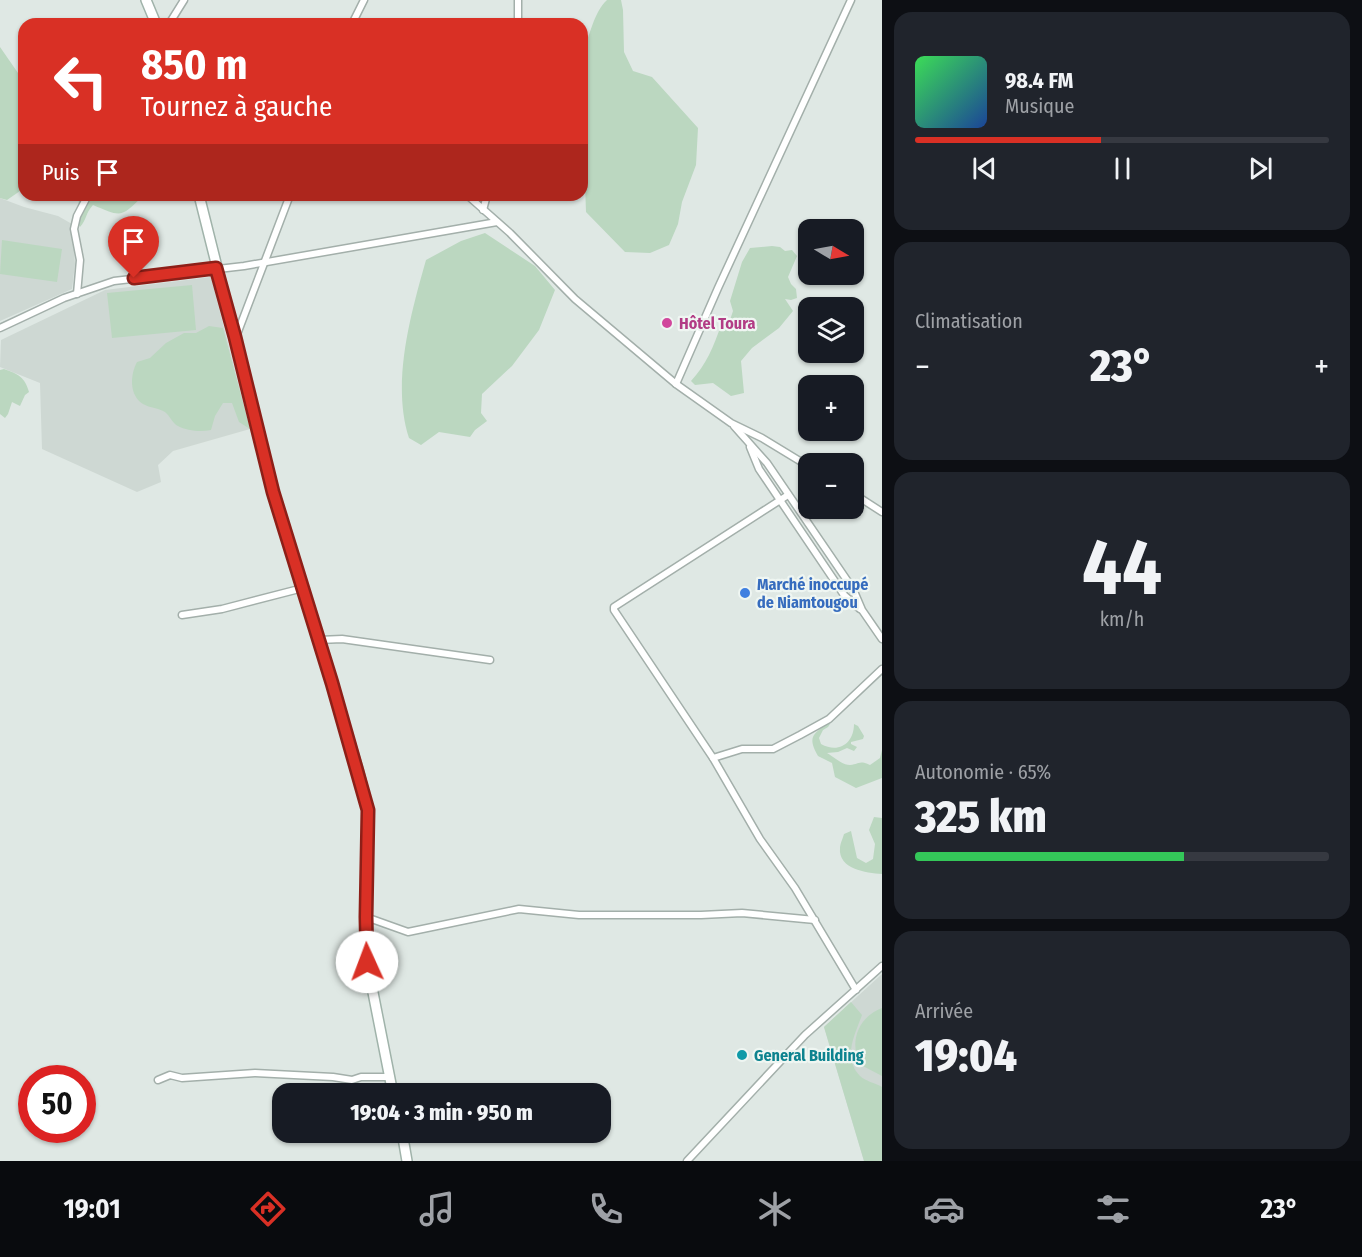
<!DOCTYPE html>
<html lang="fr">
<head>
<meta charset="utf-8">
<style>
  :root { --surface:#171b24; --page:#20242c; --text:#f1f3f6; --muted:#9ea1a6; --line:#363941; --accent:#d93025 }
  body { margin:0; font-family:"Fira Sans Condensed",sans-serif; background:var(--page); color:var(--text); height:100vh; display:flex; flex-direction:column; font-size:22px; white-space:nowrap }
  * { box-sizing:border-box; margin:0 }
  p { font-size:20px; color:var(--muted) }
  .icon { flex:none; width:33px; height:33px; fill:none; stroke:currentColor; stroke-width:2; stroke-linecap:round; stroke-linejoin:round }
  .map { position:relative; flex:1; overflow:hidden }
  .details { display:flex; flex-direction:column; gap:12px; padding:12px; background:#0d0f14; width:480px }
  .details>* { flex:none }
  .top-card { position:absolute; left:18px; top:18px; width:570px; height:183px; border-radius:18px; box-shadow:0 2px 4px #0004; background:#d93025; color:#fff; overflow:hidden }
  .needle { width:39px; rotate:100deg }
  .fabs { position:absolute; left:798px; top:219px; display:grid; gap:12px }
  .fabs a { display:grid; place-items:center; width:66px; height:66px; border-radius:12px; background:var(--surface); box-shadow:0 2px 4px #0004; font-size:30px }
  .speed { position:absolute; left:18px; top:1065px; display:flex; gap:12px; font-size:30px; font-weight:700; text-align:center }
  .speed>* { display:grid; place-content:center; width:78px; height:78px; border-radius:50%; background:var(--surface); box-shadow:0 2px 4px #0004; line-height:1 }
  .speed .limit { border:9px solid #d22; background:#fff; color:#111 }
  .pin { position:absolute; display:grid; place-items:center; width:51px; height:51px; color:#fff; margin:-62px -26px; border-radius:50% 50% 50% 0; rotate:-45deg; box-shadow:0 0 6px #0007 }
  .pin .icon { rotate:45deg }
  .me { position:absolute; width:66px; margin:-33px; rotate:358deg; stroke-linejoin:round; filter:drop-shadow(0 0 4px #0008) }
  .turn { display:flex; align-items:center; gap:21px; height:126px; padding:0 24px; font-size:27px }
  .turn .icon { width:78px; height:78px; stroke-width:2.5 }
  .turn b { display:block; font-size:42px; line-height:51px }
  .then { display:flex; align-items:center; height:57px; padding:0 24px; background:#0003; gap:12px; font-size:22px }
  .big { font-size:45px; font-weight:800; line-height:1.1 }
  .details .card { flex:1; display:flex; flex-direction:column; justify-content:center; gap:9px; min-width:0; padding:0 21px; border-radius:18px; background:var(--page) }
  .details .dial { align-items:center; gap:0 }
  .dial b { font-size:78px; line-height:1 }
  .song { display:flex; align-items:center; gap:18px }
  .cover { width:72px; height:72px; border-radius:9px; background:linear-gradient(135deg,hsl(130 70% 55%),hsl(220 70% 35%)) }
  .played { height:6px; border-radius:3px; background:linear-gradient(90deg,var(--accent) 45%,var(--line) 45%) }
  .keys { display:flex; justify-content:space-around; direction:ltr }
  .heat { display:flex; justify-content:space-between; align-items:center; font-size:33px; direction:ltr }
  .charge { height:9px; border-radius:4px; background:linear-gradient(90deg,#34c759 65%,var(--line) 0) }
  .trip { position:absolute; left:272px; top:1083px; width:339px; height:60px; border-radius:18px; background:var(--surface); box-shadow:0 2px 4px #0004; font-weight:800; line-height:60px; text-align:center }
  .tab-bar { display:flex; height:96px; justify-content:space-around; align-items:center; background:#090b0e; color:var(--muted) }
  .tab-bar .icon { width:42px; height:42px }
  .tab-bar .on { color:var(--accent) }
  .tab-bar b { font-size:27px; color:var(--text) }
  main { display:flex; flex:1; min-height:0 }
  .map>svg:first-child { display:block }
  .built { fill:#ced8d3 }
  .green { fill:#bbd7c0 }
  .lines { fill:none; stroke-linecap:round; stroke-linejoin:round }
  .street-casing { stroke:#a3afaa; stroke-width:9 }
  .secondary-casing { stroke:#a0b3aa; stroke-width:12 }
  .street { stroke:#fff; stroke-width:6 }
  .secondary { stroke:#fff; stroke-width:9 }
  .route-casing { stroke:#8d1f18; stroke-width:15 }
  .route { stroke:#d93025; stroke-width:10 }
  .hotel-dot { fill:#d1479c; stroke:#eff6f2; stroke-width:2 }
  .shop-dot { fill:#3f7fe0; stroke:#eff6f2; stroke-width:2 }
  .culture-dot { fill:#0f9aa8; stroke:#eff6f2; stroke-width:2 }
  .labels { text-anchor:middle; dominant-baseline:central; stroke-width:4.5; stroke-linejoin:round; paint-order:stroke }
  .hotel-label { font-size:16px; font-weight:bold; fill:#b23c85; stroke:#eff6f2; text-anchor:start }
  .shop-label { font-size:16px; font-weight:bold; fill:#366cbe; stroke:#eff6f2; text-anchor:start }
  .culture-label { font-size:16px; font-weight:bold; fill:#0d838f; stroke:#eff6f2; text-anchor:start }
</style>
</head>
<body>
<main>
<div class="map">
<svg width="882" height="1161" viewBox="0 0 882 1161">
  <rect width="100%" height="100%" fill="#dfe8e4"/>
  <g class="built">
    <polygon points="0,198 24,207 58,216 72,224 75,264 72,289 0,321"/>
    <polygon points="211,277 250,429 173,451 158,465 161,482 137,492 42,449 40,383 0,367 1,340 105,290"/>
    <polygon points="882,974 882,1161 864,1161 824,1027"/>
  </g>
  <g class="green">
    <path d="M607 0H621L623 10 624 52 633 71 652 77 698 128 696 165 682 202 678 224 669 245 650 253 625 252 586 212 585 184 582 175V52C591 35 593 13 607 0Z"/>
    <polygon points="0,47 18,73 18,97 24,111 24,180 20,191 7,200 0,198"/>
    <path d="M79 195H144C121 217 123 218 93 205 85 214 87 219 80 227L78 223Z"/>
    <path d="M485 233 535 266 555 290 539 330 512 366 482 394 481 413 487 421 475 430 470 437 439 432 421 445 409 438C391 383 411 313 426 260L461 241Z"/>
    <polygon points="2,240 62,249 57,282 0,274"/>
    <path d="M772 246 780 247 785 251 792 250 797 256 788 277 791 284 796 289 797 298 791 300 785 299 793 311 779 328 752 348 741 361 744 393 731 396 713 383 695 385 691 381C706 365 714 346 721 325L730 320 733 311 730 301 742 262 750 248Z"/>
    <polygon points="192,285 196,330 112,338 107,293"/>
    <path d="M209 326 223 328 250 429 239 422 232 403H223L215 416 211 430C201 432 187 431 178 426 173 424 170 416 165 412 159 408 150 408 143 404 129 395 130 375 137 362L150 358 166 343 184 333H196Z"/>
    <path d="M4 369C18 374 25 377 29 392L25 395 20 406 12 402 8 414 5 418 0 414V370Z"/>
    <path d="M828 723 830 724 828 727 823 730 819 738 821 744C839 754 854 743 854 724L858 726 864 736 863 739 851 742V744L857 747 854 751 847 748 838 752 827 753C834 757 842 765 850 765 860 764 859 760 870 765L880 758 882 750V778L856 788 835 777 832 763 818 756C807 737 813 734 828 723Z"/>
    <path d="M874 817 882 818V874C866 873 838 869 840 848 840 844 843 838 844 834L851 831 857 858 866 863 873 859 875 844 869 830Z"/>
    <path d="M851 1002 862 1015C855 1035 842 1057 860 1076 865 1081 875 1083 882 1087V1161H864L824 1027Z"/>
    <path d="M882 1008V1076L861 1065C848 1043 858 1017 882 1008Z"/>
  </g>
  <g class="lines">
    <defs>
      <g id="street">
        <polyline points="518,0 518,24"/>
        <polyline points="169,24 184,0"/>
        <polyline points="352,24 364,0"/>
        <polyline points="467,195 510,233 575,299 676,384 731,423 762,438 808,466"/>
        <polyline points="483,210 487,195"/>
        <polyline points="77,294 80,260 74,229 77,216 88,195"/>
        <polyline points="0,328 64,298 114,281 244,266 497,222"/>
        <polyline points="236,337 290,195"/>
        <polyline points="676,384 718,288 851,0"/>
        <polyline points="734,426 767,463 853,589 862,610 882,639"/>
        <polyline points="750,447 759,469 836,583 844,595 860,609"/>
        <polyline points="854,494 882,512"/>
        <polyline points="788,495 614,607 614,610 713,758 760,839 795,888 856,990"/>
        <polyline points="182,615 222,609 303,588"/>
        <polyline points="319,640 342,639 490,660"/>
        <polyline points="713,758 742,749 773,749 800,735 829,719 882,669"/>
        <polyline points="366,917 408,932 519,909 579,915 701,915 742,913 815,920"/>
        <polyline points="158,1080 170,1075 182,1078 255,1073 333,1077 352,1080 361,1077 390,1077"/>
        <polyline points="687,1161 805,1035 882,966"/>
      </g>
      <g id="secondary">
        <polyline points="146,0 156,24"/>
        <polyline points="199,195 273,491 358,769 368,810 366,917 367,962 393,1094"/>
        <polyline points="402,1132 407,1161"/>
      </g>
    </defs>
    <use href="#street" class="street-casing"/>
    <use href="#secondary" class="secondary-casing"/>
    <use href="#street" class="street"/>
    <use href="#secondary" class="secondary"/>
  </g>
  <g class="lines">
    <defs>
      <polyline id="route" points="134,278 216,268 235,337 273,492 332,683 368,810 366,917 367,962"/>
    </defs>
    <use href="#route" class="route-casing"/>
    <use href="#route" class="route"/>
  </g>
  <circle class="hotel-dot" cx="667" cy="323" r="6"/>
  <circle class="shop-dot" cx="745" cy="593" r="6"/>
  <circle class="culture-dot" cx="742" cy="1055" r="6"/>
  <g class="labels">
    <g class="hotel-label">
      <text x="679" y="323">Hôtel Toura</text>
    </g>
    <g class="shop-label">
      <text x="757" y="584">Marché inoccupé<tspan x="757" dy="18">de Niamtougou</tspan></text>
    </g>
    <g class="culture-label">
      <text x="754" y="1055">General Building</text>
    </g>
  </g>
</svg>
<div class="fabs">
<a><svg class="needle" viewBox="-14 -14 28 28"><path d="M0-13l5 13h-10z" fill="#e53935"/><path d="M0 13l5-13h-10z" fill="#9ea1a6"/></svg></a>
<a><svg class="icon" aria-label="layers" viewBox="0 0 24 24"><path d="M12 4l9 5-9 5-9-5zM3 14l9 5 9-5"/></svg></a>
<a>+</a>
<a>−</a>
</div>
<div class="speed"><div class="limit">50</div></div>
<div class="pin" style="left:134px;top:278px;background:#d93025"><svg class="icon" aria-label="arrive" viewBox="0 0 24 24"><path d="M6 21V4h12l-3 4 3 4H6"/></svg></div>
<svg class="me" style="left:367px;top:962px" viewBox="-20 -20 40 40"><circle r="19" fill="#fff"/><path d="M0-13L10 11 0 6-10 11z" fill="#d93025"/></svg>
<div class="trip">19:04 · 3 min · 950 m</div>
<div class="top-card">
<div class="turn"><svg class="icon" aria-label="left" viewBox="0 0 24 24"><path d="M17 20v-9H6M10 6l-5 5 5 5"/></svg><div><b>850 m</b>Tournez à gauche</div></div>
<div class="then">Puis<svg class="icon" aria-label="arrive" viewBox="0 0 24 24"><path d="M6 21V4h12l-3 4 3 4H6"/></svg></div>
</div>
</div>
<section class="details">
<div class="card">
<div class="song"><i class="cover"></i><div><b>98.4 FM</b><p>Musique</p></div></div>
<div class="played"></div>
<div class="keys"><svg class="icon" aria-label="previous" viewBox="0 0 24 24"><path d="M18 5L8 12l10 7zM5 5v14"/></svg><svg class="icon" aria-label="pause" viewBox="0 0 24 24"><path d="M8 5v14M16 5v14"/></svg><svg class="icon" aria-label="next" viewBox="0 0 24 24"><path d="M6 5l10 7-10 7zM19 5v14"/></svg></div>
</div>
<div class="card"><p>Climatisation</p>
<div class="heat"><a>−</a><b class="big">23°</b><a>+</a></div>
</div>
<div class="card dial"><b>44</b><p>km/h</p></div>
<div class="card"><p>Autonomie · 65%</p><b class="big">325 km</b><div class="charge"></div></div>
<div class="card"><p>Arrivée</p><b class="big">19:04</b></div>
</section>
</main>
<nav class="tab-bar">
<b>19:01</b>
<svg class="icon on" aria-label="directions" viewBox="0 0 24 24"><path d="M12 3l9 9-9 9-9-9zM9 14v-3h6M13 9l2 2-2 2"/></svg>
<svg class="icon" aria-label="music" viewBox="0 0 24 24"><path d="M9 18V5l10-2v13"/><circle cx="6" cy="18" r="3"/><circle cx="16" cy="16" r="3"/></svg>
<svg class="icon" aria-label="phone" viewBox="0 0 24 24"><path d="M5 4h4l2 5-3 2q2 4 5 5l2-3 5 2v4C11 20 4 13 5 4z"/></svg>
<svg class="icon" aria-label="climate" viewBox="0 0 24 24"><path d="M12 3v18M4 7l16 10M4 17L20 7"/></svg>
<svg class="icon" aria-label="car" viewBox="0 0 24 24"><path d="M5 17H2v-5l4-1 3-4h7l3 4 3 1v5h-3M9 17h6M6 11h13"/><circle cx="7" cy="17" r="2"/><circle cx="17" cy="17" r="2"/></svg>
<svg class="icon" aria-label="filters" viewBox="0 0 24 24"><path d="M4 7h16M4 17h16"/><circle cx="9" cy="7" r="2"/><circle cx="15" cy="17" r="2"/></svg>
<b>23°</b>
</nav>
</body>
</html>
